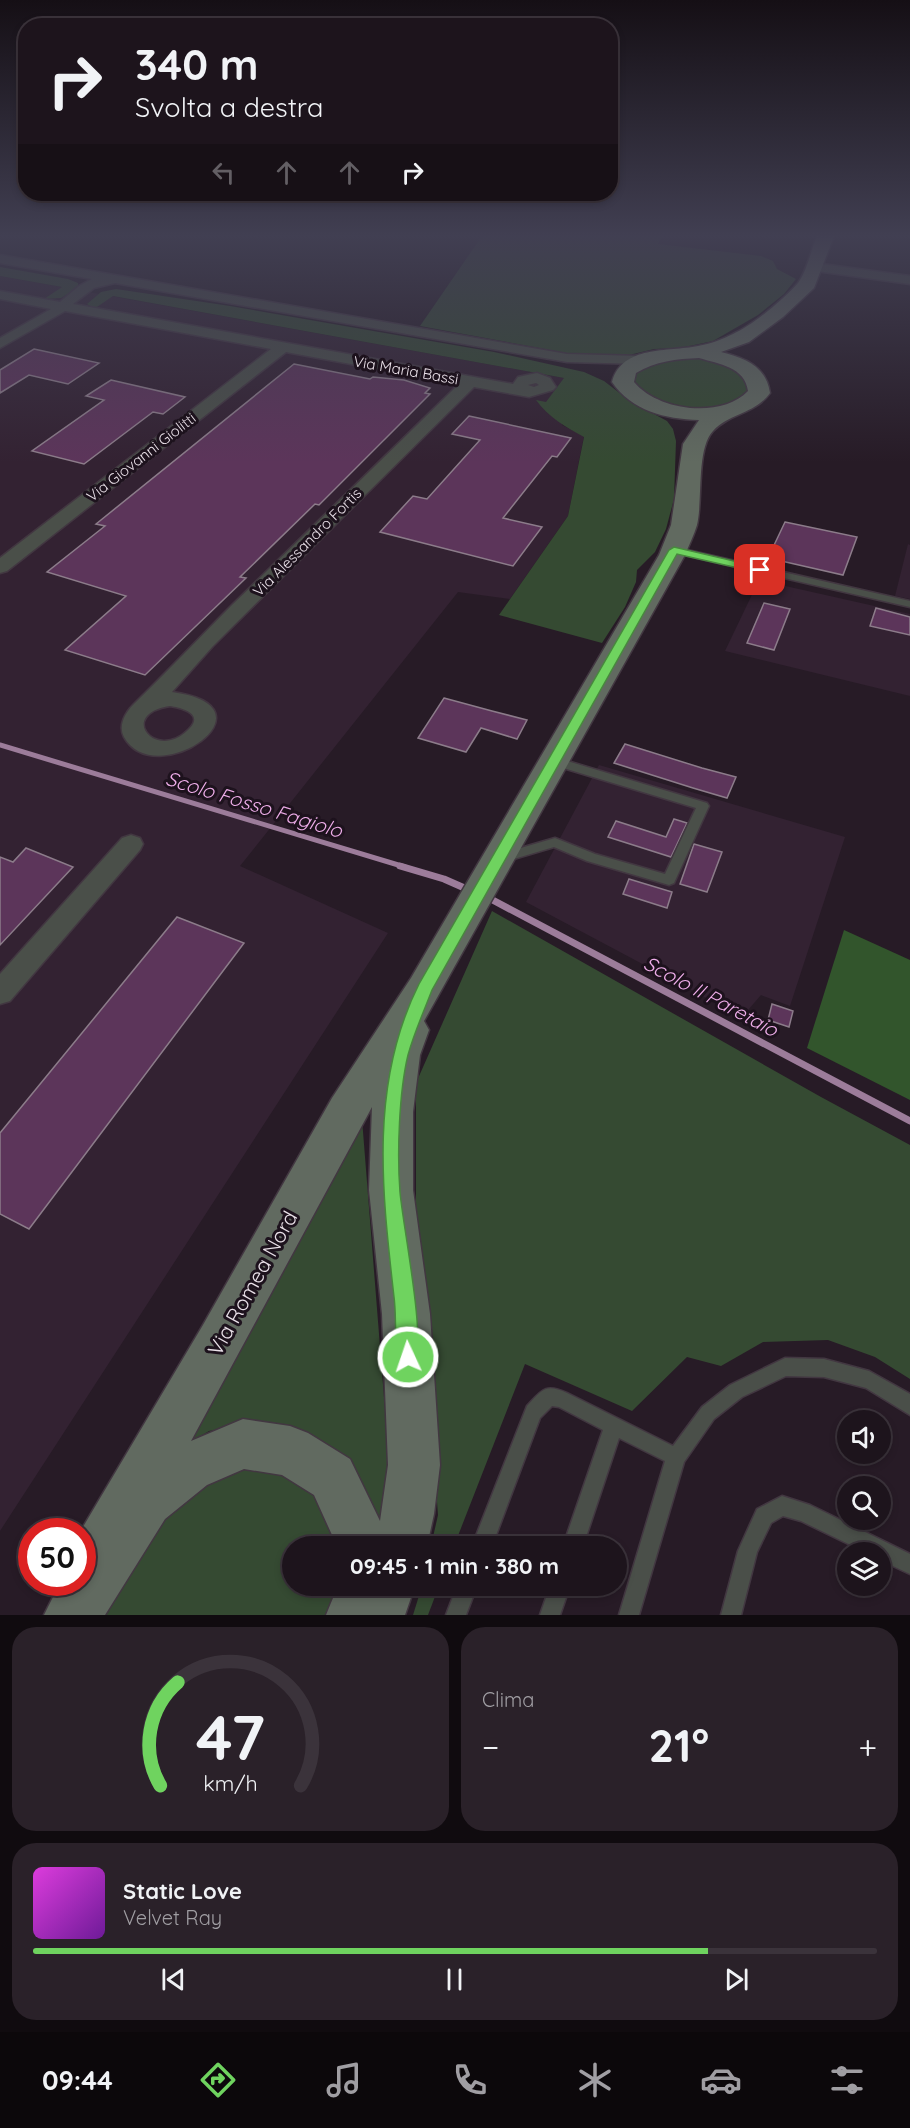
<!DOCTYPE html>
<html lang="it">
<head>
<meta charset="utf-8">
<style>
  :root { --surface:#1d141c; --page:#2a2129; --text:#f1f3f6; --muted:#a09ea3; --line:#3b333b; --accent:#6fd35f }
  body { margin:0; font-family:Quicksand,sans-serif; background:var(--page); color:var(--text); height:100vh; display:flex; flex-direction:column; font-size:22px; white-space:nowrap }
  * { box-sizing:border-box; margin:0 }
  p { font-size:20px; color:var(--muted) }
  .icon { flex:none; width:33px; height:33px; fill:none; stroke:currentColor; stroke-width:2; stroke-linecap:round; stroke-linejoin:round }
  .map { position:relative; height:1615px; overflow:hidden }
  .details { display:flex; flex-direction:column; gap:12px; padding:12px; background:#100b0f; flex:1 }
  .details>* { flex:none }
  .guide { position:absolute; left:18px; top:18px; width:600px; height:183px; border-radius:24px; box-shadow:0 3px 9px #0003,0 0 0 2px var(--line); background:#1d141c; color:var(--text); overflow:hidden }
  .buttons { position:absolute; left:837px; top:1410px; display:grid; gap:12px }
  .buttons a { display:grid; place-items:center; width:54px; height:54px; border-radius:50%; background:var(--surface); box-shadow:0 3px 9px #0003,0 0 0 2px var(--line); font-size:30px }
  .speed { position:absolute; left:18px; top:1518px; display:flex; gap:12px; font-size:30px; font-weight:700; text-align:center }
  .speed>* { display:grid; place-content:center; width:78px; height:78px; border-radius:50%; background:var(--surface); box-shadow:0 3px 9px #0003,0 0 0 2px var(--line); line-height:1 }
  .speed .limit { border:9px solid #d22; background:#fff; color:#111 }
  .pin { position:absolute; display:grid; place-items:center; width:51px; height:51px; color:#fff; margin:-26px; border-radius:12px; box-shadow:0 3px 9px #0006 }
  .me { position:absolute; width:66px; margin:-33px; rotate:357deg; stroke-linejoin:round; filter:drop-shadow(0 0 4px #0008) }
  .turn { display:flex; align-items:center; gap:21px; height:126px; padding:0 18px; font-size:27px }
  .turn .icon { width:78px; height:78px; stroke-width:2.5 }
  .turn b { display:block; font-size:42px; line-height:51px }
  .lanes { display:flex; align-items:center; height:57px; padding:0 18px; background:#0003; justify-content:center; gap:30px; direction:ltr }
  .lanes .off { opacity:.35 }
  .big { font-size:45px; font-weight:800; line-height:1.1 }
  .details .widget { flex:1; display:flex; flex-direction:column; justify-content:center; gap:9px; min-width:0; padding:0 21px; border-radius:24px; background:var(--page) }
  .details .dial { align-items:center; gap:0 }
  .dial svg { height:156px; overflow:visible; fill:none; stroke:var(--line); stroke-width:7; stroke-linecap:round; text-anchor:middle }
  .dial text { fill:var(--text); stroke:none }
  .song { display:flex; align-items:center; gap:18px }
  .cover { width:72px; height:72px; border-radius:9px; background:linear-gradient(135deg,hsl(300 70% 55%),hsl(280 70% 35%)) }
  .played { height:6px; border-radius:3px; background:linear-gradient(90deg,var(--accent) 80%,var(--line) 80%) }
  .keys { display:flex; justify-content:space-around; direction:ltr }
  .heat { display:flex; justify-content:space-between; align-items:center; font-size:33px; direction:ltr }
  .details .tiles { flex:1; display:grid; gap:12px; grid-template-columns:1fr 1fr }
  .widget:last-child { grid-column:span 2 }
  .trip { position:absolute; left:282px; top:1536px; width:345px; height:60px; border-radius:30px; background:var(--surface); box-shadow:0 3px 9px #0003,0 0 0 2px var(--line); font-weight:800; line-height:60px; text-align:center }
  .menu { display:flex; height:96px; justify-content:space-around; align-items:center; background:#0c080b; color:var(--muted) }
  .menu .icon { width:42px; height:42px }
  .menu .selected { color:var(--accent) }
  .menu b { font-size:27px; color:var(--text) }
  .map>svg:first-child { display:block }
  .built { fill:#332232 }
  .green { fill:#354a32 }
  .forest { fill:#32552c }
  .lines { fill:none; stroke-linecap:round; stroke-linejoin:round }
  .stream-far1 { stroke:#9c7c9a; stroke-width:5 }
  .stream { stroke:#9c7c9a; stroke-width:7 }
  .building { fill:#5c355a; stroke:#8c7c8a; stroke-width:1.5 }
  .service-casing { stroke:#423741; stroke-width:3 }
  .minor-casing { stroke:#423741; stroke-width:3 }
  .secondary-casing { stroke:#423741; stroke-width:3 }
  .service { fill:#4a4f49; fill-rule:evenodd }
  .minor { fill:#4a4f49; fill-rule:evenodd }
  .secondary { fill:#616a60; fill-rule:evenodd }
  .route { fill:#6fd35f; stroke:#48893e; stroke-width:1.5 }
  .labels { text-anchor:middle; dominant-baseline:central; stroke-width:6; stroke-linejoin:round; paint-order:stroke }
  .far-street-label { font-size:15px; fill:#eae1e9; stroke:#1d121d }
  .water-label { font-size:20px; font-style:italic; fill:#eeade9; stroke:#1d121d }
  .near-street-label { font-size:21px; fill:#eae1e9; stroke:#1d121d }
</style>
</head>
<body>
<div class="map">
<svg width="910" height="1615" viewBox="0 0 910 1615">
  <rect width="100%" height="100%" fill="#271b26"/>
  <g class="built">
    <polygon points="0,276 564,378 562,425 584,436 568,516 510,599 458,592 240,866 388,933 0,1531"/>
    <polygon points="908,544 910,545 910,599 895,596"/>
    <polygon points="759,580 910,614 910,696 725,651"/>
    <polygon points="599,765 845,837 790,1006 761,995 742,1017 526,902"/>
  </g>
  <g class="green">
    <polygon points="482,236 662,236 658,244 761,256 773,261 777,269 796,279 784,294 758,315 713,341 680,348 654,349 629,355 606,358 577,355 420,326"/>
    <polygon points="0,267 68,279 78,283 78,288 61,298 44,299 62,287 0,276"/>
    <path d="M116 289 230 306 494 352 584 372 604 381 630 401 667 421 673 429 676 441 674 499 666 529 655 552 637 570 636 582 625 607 602 643 499 615 568 516 584 437C566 427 548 417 536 400L546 402 564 378 113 296 94 309 87 304 101 292Z"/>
    <path d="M699 357 718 361 745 375 749 393 727 406 691 408 656 400 636 386C629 356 680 358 699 357Z"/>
    <polygon points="492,911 821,1097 910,1145 910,1379 875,1357 828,1340 763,1342 721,1366 687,1357 632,1411 525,1364 454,1546 431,1546 438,1515 416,1211 416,1083"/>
    <polygon points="362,1119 390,1473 380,1546 376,1546 366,1499 339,1461 300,1429 258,1423 209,1431 174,1453"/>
    <polygon points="234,1462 289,1468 327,1505 340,1546 292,1546 292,1586 340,1586 339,1606 334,1615 104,1615 160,1512"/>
    <polygon points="422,1586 439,1586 428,1615 413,1615"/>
  </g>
  <polygon class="forest" points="844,930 910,960 910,1100 807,1048"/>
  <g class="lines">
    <polyline class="stream-far1" points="0,745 405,867"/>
    <g class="stream">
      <polyline points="400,866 444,879 469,890"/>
      <polyline points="487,897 910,1121"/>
    </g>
  </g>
  <g class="building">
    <polygon points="34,349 99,363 68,384 29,375 0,393 0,370"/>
    <polygon points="294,364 370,379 373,377 404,380 430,388 425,393 430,394 319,505 315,504 240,577 246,578 145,675 65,650 126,596 47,572 105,526 96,524"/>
    <polygon points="111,380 185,397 163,414 153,412 84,464 32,451 104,400 86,396"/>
    <polygon points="469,416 571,438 557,457 552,456 503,518 542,527 513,566 380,532 413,496 427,499 480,440 452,434"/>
    <polygon points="785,522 857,537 843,575 768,558"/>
    <polygon points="764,603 790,609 774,650 747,643"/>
    <polygon points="876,608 910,617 910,635 870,626"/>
    <polygon points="444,698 492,711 527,720 517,739 481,728 466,752 418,738"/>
    <polygon points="625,744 702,768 736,777 727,798 693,788 614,763"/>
    <polygon points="674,819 687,823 671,857 608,837 616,821 666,837"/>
    <polygon points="694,844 722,852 707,892 680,884"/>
    <polygon points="26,848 73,867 0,945 0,857 13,862"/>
    <polygon points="629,879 672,892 667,908 623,894"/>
    <polygon points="177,917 244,943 29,1229 0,1214 0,1133"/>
    <polygon points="772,1004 793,1011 789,1027 768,1020"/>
  </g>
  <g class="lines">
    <defs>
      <g id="service">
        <polygon points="674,547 910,601 910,607 671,552 671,548"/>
        <polygon points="554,757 707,803 709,806 674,883 669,885 587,861 554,847 504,862 500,860 498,857 500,854 555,838 595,854 665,874 696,808 550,764 548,761 550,758"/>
        <path d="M785 1358 824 1359 869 1371 910 1394V1415L866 1388 824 1377 786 1376 742 1397 714 1419 684 1462 639 1615H619L665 1461 619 1438 583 1546H563L603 1430 559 1407 552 1406 540 1418 492 1546H472L527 1406C542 1390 545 1383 567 1393L673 1446 702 1407 730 1385Z"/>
        <polygon points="782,1496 810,1505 910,1554 910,1574 880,1560 880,1552 865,1552 801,1521 783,1516 771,1523 757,1552 741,1615 721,1615 738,1551 757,1509"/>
        <polygon points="457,1586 477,1586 466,1615 446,1615"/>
        <polygon points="550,1586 570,1586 560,1615 540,1615"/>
      </g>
      <g id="minor">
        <path d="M0 255 567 354 642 356 649 360 642 364 567 362 115 283 94 288 73 304 513 384 518 377 537 373 550 378 556 387 553 390 529 397 474 387 213 646 172 692C282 707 155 793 124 737 118 726 125 713 133 705 167 672 199 638 232 605 308 531 384 458 459 384L286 352 7 571 0 573V558L271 349 65 311 0 348V338L51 309 0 299V291L60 302 79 286 92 279 0 263ZM536 383 539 385 534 387 528 385ZM170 706C183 708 205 714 188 730 155 762 117 714 170 706Z"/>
        <polygon points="814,263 910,276 910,284 809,270 807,267 809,264"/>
        <polygon points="131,835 140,838 143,844 140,850 10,1001 0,1004 0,974 122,838"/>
      </g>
      <g id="secondary">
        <path d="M817 236H834L814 288 783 317 749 342 721 352C745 358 766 366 770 393 755 414 730 413 713 431 696 449 703 500 697 525 694 535 689 545 685 555L424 1021 429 1030 420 1055 413 1112V1190L430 1314 440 1465 434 1514 427 1546H337L314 1495 282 1475 244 1469 207 1485 165 1519 105 1615H44L58 1587 56 1582H82V1532H80L203 1325 332 1098 411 978 659 555 671 525 683 444 699 420C665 419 632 411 612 382 622 345 668 352 698 346 710 344 723 339 733 334 752 326 785 298 798 283 807 271 811 250 817 236ZM699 358C719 364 745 367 748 391 721 419 658 411 634 382L636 373C656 361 676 359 699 358ZM372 1107 369 1190 382 1314 388 1465 380 1521 350 1459 308 1433 290 1426 243 1419 191 1441Z"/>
        <polygon points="334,1586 415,1586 405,1615 326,1615 333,1598"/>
      </g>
    </defs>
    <use href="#service" class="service-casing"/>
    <use href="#minor" class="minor-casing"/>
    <use href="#secondary" class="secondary-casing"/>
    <use href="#service" class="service"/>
    <use href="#minor" class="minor"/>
    <use href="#secondary" class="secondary"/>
  </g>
  <linearGradient id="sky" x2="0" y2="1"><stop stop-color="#150f15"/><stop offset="0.51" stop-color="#413f52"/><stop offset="1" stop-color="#413f52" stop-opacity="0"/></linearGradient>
  <rect width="910" height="462" fill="url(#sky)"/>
  <path class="route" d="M674 547 764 568 765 570 760 573 677 554 432 990C424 1011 414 1033 408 1055 399 1092 397 1154 400 1192 403 1227 426 1338 415 1364L408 1367 401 1364C393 1345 397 1318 394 1297 382 1191 369 1084 419 984L669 550Z"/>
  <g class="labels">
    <g class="far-street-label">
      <text transform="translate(406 370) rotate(10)">Via Maria Bassi</text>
      <text transform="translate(141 457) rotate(-38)">Via Giovanni Giolitti</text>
      <text transform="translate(307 542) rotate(-45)">Via Alessandro Fortis</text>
    </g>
    <g class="water-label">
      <text transform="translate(254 804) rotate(17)">Scolo Fosso Fagiolo</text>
      <text transform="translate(711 996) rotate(28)">Scolo Il Paretaio</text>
    </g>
    <g class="near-street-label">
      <text transform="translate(252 1283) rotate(-61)">Via Romea Nord</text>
    </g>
  </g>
</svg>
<div class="buttons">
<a><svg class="icon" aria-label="sound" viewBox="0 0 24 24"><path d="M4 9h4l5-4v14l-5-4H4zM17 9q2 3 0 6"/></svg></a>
<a><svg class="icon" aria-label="search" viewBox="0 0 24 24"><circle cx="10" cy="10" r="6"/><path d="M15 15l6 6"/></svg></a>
<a><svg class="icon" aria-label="layers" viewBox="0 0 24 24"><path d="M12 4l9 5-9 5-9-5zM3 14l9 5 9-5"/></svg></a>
</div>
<div class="speed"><div class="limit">50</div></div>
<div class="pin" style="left:760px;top:570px;background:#d93025"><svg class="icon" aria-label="arrive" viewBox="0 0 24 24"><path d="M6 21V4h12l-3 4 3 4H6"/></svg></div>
<svg class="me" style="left:408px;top:1357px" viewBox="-20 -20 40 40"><circle r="17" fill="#6fd35f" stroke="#fff" stroke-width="3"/><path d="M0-11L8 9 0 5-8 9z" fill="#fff"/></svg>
<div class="trip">09:45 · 1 min · 380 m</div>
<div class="guide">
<div class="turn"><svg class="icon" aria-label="right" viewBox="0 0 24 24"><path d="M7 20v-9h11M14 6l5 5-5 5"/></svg><div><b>340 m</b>Svolta a destra</div></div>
<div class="lanes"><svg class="icon off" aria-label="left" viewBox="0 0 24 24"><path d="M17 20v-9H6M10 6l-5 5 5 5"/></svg><svg class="icon off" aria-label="ahead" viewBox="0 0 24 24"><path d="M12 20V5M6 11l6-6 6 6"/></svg><svg class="icon off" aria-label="ahead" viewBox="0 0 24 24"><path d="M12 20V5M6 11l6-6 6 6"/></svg><svg class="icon" aria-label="right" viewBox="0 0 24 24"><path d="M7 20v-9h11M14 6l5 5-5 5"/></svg></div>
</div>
</div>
<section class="details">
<div class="tiles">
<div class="widget dial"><svg viewBox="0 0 100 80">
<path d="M14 69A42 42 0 1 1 86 69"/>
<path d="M14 69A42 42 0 0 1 23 16" stroke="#6fd35f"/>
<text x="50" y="56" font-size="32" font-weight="700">47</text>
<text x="50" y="72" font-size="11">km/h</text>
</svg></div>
<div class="widget"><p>Clima</p>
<div class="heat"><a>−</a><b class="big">21°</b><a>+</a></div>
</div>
<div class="widget">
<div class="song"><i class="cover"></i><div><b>Static Love</b><p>Velvet Ray</p></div></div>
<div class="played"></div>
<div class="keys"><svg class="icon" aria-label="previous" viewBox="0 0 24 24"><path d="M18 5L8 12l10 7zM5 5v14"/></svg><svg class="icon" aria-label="pause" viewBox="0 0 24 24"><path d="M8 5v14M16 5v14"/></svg><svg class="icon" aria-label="next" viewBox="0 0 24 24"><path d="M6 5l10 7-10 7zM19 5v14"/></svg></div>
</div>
</div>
</section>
<nav class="menu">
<b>09:44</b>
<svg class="icon selected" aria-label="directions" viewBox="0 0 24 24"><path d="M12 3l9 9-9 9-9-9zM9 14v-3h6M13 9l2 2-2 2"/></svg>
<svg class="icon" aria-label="music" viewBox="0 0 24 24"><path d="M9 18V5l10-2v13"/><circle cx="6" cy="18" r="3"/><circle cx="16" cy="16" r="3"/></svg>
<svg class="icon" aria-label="phone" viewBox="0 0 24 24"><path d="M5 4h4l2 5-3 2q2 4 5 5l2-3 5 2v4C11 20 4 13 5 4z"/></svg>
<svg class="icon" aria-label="climate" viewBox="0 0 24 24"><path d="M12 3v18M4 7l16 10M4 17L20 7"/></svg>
<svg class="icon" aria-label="car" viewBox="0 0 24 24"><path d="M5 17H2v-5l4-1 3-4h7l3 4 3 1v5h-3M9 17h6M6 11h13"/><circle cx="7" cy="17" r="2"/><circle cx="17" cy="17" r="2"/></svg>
<svg class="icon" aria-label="filters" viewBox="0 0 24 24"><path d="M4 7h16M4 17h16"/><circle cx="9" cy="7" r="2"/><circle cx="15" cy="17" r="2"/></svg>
</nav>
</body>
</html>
